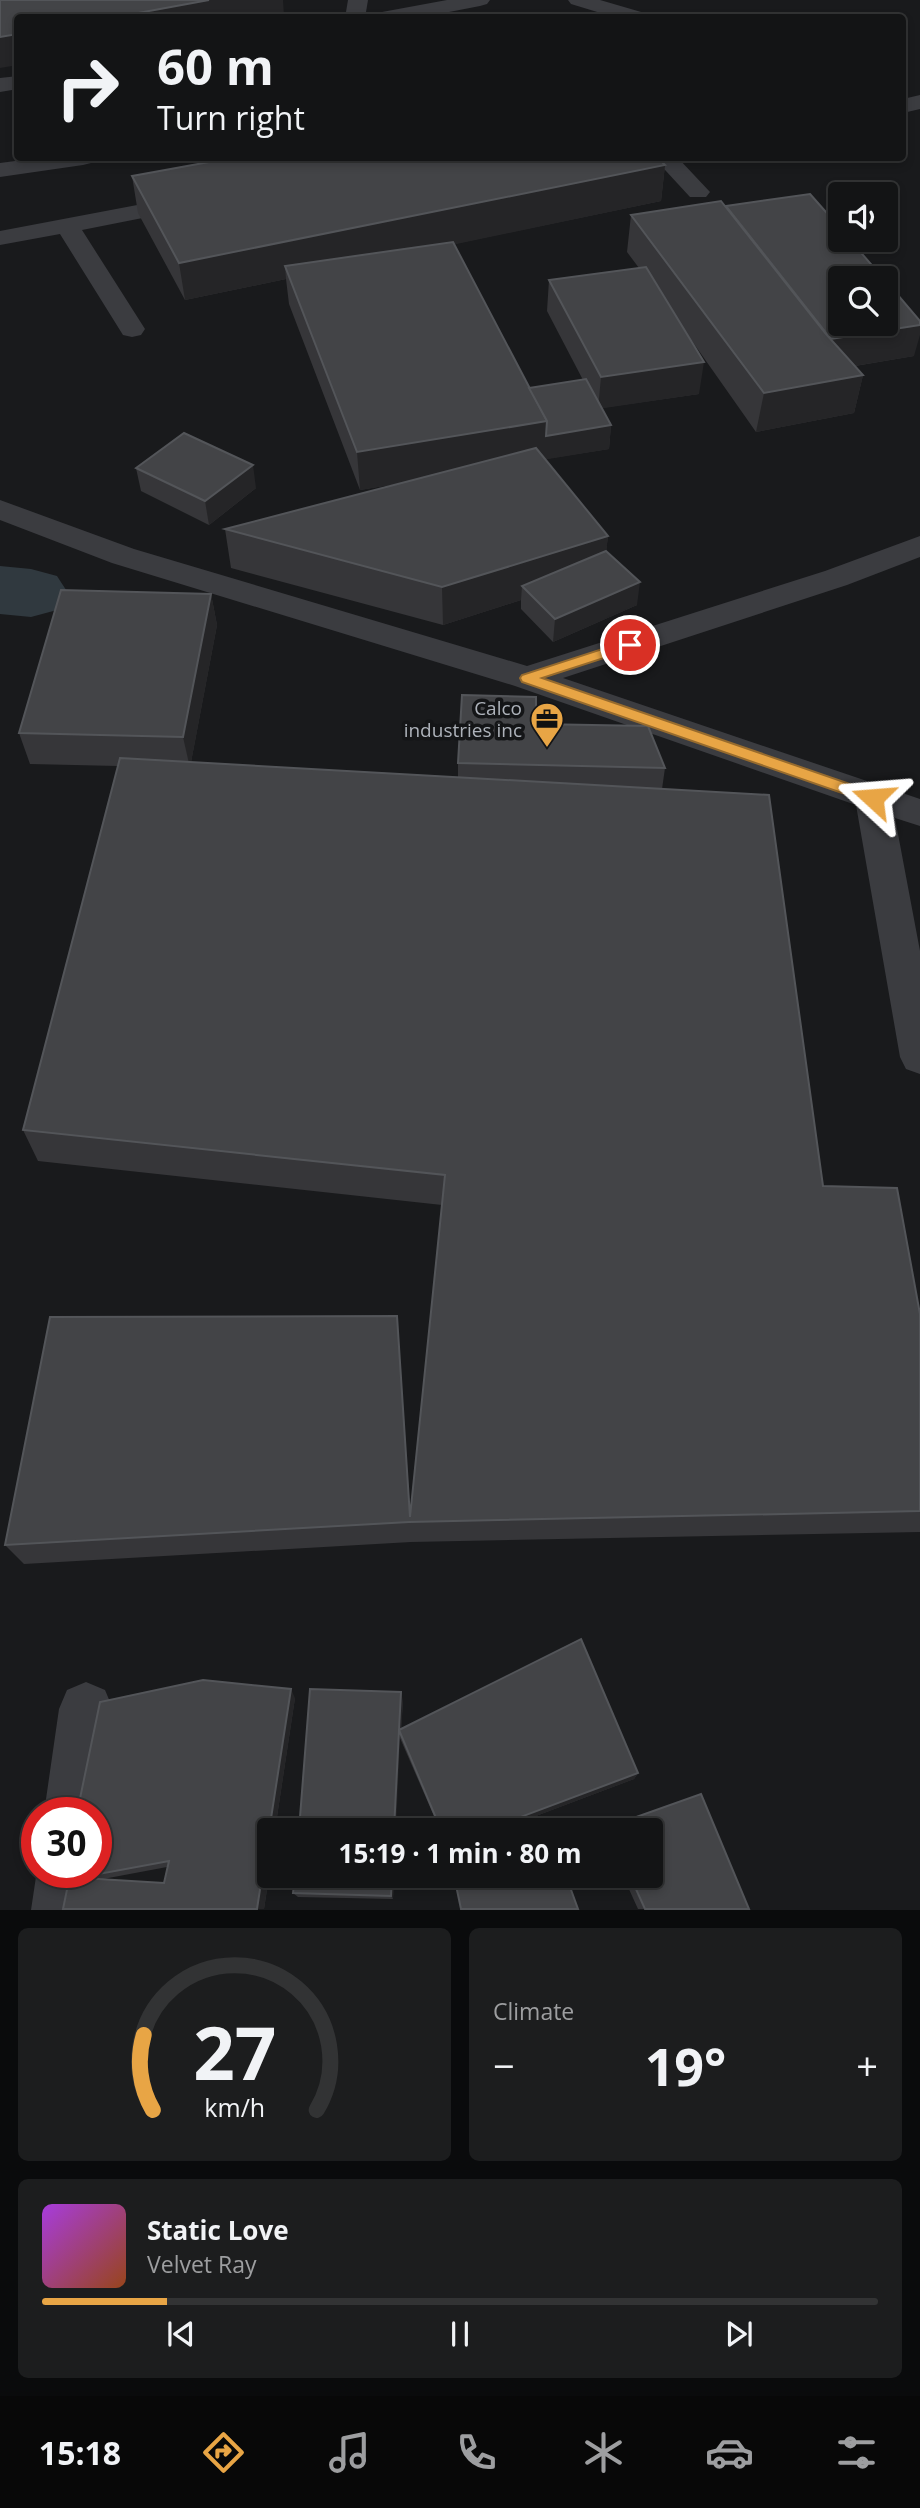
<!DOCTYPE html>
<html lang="en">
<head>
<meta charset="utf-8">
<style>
  :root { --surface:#131415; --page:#1c1d1e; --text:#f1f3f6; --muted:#9d9ea0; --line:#323334; --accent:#e8a545 }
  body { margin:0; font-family:"Open Sans",sans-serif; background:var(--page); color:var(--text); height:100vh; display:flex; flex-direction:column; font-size:26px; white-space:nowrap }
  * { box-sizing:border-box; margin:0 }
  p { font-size:23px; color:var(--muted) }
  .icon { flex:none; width:38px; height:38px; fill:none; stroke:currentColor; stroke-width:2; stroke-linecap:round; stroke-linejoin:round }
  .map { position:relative; height:1910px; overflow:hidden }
  .side { display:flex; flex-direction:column; gap:18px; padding:18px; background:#0a0b0c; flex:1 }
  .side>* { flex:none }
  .top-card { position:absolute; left:14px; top:14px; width:892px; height:147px; border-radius:7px; box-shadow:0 4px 10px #0003,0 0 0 2px var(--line); background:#131415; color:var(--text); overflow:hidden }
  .fabs { position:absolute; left:828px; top:182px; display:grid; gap:14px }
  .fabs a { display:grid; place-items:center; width:70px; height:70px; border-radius:7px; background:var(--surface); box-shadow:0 4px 10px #0003,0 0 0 2px var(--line); font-size:35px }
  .speed { position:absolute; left:21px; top:1797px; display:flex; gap:14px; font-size:35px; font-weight:700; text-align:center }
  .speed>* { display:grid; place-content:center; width:91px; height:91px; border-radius:50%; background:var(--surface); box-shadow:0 4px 10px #0003,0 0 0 2px var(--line); line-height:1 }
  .speed .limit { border:10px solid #d22; background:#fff; color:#111 }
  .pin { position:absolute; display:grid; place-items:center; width:60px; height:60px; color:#fff; margin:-30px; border:4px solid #fff; border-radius:50%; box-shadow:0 2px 7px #0007 }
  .me { position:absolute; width:77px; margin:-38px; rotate:289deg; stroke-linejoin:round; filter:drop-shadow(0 0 5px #0008) }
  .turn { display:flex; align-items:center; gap:24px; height:147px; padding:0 28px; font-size:32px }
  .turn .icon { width:91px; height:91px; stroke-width:2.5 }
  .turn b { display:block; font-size:49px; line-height:60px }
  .big { font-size:52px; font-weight:700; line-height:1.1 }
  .side .widget { flex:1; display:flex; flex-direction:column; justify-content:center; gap:10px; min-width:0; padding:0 24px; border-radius:10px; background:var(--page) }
  .side .dial { align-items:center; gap:0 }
  .dial svg { height:182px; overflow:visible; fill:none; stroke:var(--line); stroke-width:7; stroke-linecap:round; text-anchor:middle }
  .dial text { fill:var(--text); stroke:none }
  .song { display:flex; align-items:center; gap:21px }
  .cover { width:84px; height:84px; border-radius:10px; background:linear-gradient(135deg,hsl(280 70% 55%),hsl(20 70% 35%)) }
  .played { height:7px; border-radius:4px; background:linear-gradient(90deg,var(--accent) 15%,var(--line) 15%) }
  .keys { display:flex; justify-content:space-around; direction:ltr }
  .heat { display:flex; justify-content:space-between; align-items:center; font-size:38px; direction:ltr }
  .side .tiles { flex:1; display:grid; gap:18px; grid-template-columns:1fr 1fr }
  .widget:last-child { grid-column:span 2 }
  .trip { position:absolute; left:257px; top:1818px; width:406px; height:70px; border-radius:7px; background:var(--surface); box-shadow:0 4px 10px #0003,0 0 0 2px var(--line); font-weight:700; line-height:70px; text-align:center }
  .dock { display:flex; height:112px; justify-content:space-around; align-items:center; background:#080808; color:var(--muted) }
  .dock .icon { width:49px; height:49px }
  .dock .current { color:var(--accent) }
  .dock b { font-size:32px; color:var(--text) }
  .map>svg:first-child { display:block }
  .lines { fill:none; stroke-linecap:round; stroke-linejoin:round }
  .river { fill:#30393f; fill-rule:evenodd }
  .minor { fill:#3b3c40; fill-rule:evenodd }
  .wall { fill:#363639; fill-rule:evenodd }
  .shaded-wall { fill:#252527 }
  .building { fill:#434447; stroke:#535559; stroke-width:2; fill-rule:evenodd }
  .route { fill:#e8a545; stroke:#976b2d; stroke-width:2 }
  .labels { text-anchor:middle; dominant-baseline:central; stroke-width:7; stroke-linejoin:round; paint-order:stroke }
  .poi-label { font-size:19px; fill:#adb2ba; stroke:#141517; text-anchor:end }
</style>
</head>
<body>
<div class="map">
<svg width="920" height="1910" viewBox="0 0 920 1910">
  <rect width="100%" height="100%" fill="#191a1c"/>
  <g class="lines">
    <polygon class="river" points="0,566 31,569 57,576 68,593 57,610 31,617 0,614"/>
    <g class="minor">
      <polygon points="348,0 368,0 365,18 345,18"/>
      <polygon points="447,0 490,0 487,4 480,6 418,18 372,18 382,12"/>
      <polygon points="568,0 600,0 648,14 651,18 617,18 571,4"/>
      <polygon points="18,76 18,89 0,92 0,78"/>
      <polygon points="920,95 920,109 903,113 903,99"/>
      <polygon points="38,158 95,158 91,163 83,165 0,177 0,163"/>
      <polygon points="654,158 678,158 710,192 706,197 690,197"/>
      <polygon points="190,195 198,197 202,202 198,207 82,230 145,329 141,335 132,337 123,335 60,234 0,245 0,231"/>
      <polygon points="0,500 134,549 527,666 825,571 920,536 920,557 847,585 563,678 920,799 920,826 895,818 920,951 920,1074 906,1069 900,1057 856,805 515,686 112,563 0,520"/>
      <polygon points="86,1682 105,1690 113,1709 100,1813 96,1821 96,1813 44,1813 59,1709 67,1690"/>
      <polygon points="37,1870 37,1872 92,1872 88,1910 31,1910"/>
    </g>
  </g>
  <g class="wall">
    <polygon points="665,165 661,201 454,244 529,388 583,380 547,311 549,280 639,268 627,252 631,215 726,206 914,356 855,366 863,375 854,413 756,432 692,341 699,394 601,408 611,425 609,449 545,459 608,536 606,551 637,605 553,642 521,609 521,600 443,625 231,568 225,529 401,483 360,490 289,304 286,279 185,300 138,213 132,176"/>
    <polygon points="136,468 256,488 209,525 141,491"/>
    <polygon points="211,594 217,625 191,762 458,777 458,763 536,724 665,768 662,789 823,1186 920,1314 920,1532 411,1542 24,1564 5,1545 399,1343 410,1513 442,1205 38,1161 23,1130 118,766 30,764 19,733"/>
    <path d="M295 1698 275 1830H270V1870L264 1909H63L68 1883 62 1881ZM167 1867 164 1883 103 1879Z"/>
    <polygon points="403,1701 401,1729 638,1773 634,1779 499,1830 440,1830 400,1738 299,1830"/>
    <polygon points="701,1794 749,1909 638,1909 623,1876 651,1876 651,1830 605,1830 608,1827"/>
    <polygon points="394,1876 393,1899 298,1897 293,1893"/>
  </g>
  <g class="shaded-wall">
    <polygon points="209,0 283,0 284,16 275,18 111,18"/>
    <polygon points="18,34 18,65 0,68 0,37"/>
    <polygon points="665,165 661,201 290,279 285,266 286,279 185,300 179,263"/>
    <polygon points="920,325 920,335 914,356 818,372 824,340"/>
    <polygon points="704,362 699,394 598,409 601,377"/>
    <polygon points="863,375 854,413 756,432 764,393"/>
    <polygon points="547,421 611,425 609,449 360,490 357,452"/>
    <polygon points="253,465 256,488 209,525 205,501"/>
    <polygon points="608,536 604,574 522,586 521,600 443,625 442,587"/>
    <polygon points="640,582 637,605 553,642 555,619"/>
    <polygon points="211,594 217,625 190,768 183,737"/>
    <polygon points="397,1316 399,1343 411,1522 410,1522"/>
    <polygon points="291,1689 295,1698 275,1830 270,1830 270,1869 264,1909 257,1909"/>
    <polygon points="401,1692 403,1701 401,1735 399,1730 400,1738 396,1830 394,1830 399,1730"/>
    <polygon points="638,1773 634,1779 499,1830 486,1830"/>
    <polygon points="392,1876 394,1876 393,1899 391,1896"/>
  </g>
  <g class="building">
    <polygon points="0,0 209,0 111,18 18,18 18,34 0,37"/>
    <polygon points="231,158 658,158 665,165 179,263 132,176"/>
    <polygon points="810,194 840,228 840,240 850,240 883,278 840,278 840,324 886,324 886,281 920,321 920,325 831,339 726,206"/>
    <polygon points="721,201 826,334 863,375 764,393 631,215"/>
    <polygon points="453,242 547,421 357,452 285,266"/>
    <polygon points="646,267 704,362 601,377 549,280"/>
    <polygon points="586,379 611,425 546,436 547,421 529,388"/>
    <polygon points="184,433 253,465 205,501 136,468"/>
    <polygon points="536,448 608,536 442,587 225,529"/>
    <polygon points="606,551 640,582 555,619 522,586"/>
    <polygon points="61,590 211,594 183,737 19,733"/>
    <polygon points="462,695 536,697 536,724 648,726 665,768 458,763"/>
    <polygon points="120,758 769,795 823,1186 897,1188 920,1314 920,1511 409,1522 5,1545 50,1317 397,1316 410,1517 445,1175 23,1130"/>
    <polygon points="581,1639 638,1773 486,1830 441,1830 399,1730 394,1830 299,1830 310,1689 401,1692 399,1730"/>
    <path d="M203 1680 291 1689 257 1909H63L69 1880 62 1881 64 1872H96V1813H77L100 1702ZM169 1861 164 1883 82 1878V1877Z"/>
    <polygon points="701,1794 749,1909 645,1909 630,1876 651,1876 651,1830 610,1830 608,1827"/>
    <polygon points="550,1826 551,1830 526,1830"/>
    <polygon points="295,1876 392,1876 391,1896 293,1893"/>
    <polygon points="454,1876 566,1876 578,1909 461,1909"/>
  </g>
  <polygon class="route" points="630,640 637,645 635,648 542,678 879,794 881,798 879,802 868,802 522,682 520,678 522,675"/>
  <defs>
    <symbol id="office-pin" viewBox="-11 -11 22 30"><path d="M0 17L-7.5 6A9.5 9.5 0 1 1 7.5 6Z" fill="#e8a545" stroke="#141517"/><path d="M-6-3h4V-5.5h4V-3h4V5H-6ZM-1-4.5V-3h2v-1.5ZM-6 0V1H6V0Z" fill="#111"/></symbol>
  </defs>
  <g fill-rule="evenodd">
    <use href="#office-pin" x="528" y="700" width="38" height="52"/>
  </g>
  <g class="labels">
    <g class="poi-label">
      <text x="522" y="708">Calco<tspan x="522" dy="22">industries inc</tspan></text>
    </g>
  </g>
</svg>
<div class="fabs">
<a><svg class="icon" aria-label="sound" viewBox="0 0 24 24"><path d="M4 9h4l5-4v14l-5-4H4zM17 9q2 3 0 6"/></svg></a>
<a><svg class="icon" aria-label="search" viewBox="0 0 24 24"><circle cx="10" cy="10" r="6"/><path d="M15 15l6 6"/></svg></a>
</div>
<div class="speed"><div class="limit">30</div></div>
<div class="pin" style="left:630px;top:645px;background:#d93025"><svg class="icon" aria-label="arrive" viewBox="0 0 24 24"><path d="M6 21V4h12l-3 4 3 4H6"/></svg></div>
<svg class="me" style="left:873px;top:798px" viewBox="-20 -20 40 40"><path d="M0-17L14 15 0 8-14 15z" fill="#e8a545" stroke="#fff" stroke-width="4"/></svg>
<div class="trip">15:19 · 1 min · 80 m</div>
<div class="top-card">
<div class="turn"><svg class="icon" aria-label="right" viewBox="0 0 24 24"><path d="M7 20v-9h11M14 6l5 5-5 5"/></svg><div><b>60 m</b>Turn right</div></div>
</div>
</div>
<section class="side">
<div class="tiles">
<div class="widget dial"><svg viewBox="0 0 100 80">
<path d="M14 69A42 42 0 1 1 86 69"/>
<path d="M14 69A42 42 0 0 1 10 36" stroke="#e8a545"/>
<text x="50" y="56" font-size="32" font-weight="700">27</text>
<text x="50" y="72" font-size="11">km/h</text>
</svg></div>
<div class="widget"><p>Climate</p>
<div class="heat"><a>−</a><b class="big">19°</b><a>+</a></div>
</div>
<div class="widget">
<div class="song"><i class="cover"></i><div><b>Static Love</b><p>Velvet Ray</p></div></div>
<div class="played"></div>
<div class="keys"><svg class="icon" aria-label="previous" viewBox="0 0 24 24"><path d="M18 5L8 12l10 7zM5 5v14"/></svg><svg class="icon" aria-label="pause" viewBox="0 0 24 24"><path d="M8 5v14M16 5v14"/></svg><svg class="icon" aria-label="next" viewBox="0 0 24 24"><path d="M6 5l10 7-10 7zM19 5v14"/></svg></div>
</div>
</div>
</section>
<nav class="dock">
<b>15:18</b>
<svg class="icon current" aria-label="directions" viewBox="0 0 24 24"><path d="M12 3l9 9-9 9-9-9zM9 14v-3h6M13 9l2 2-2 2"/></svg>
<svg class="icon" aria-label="music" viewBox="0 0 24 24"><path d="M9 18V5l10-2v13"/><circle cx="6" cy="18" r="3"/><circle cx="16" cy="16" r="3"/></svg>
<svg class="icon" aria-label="phone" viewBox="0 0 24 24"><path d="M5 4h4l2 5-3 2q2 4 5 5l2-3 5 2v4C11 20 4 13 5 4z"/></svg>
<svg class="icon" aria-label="climate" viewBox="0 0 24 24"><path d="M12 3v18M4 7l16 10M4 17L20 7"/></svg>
<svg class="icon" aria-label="car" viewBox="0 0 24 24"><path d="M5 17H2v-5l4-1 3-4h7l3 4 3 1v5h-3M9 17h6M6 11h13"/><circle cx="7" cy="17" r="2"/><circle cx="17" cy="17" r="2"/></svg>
<svg class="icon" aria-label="filters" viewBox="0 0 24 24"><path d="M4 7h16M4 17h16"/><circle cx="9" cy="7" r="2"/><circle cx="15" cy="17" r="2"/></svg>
</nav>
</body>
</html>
